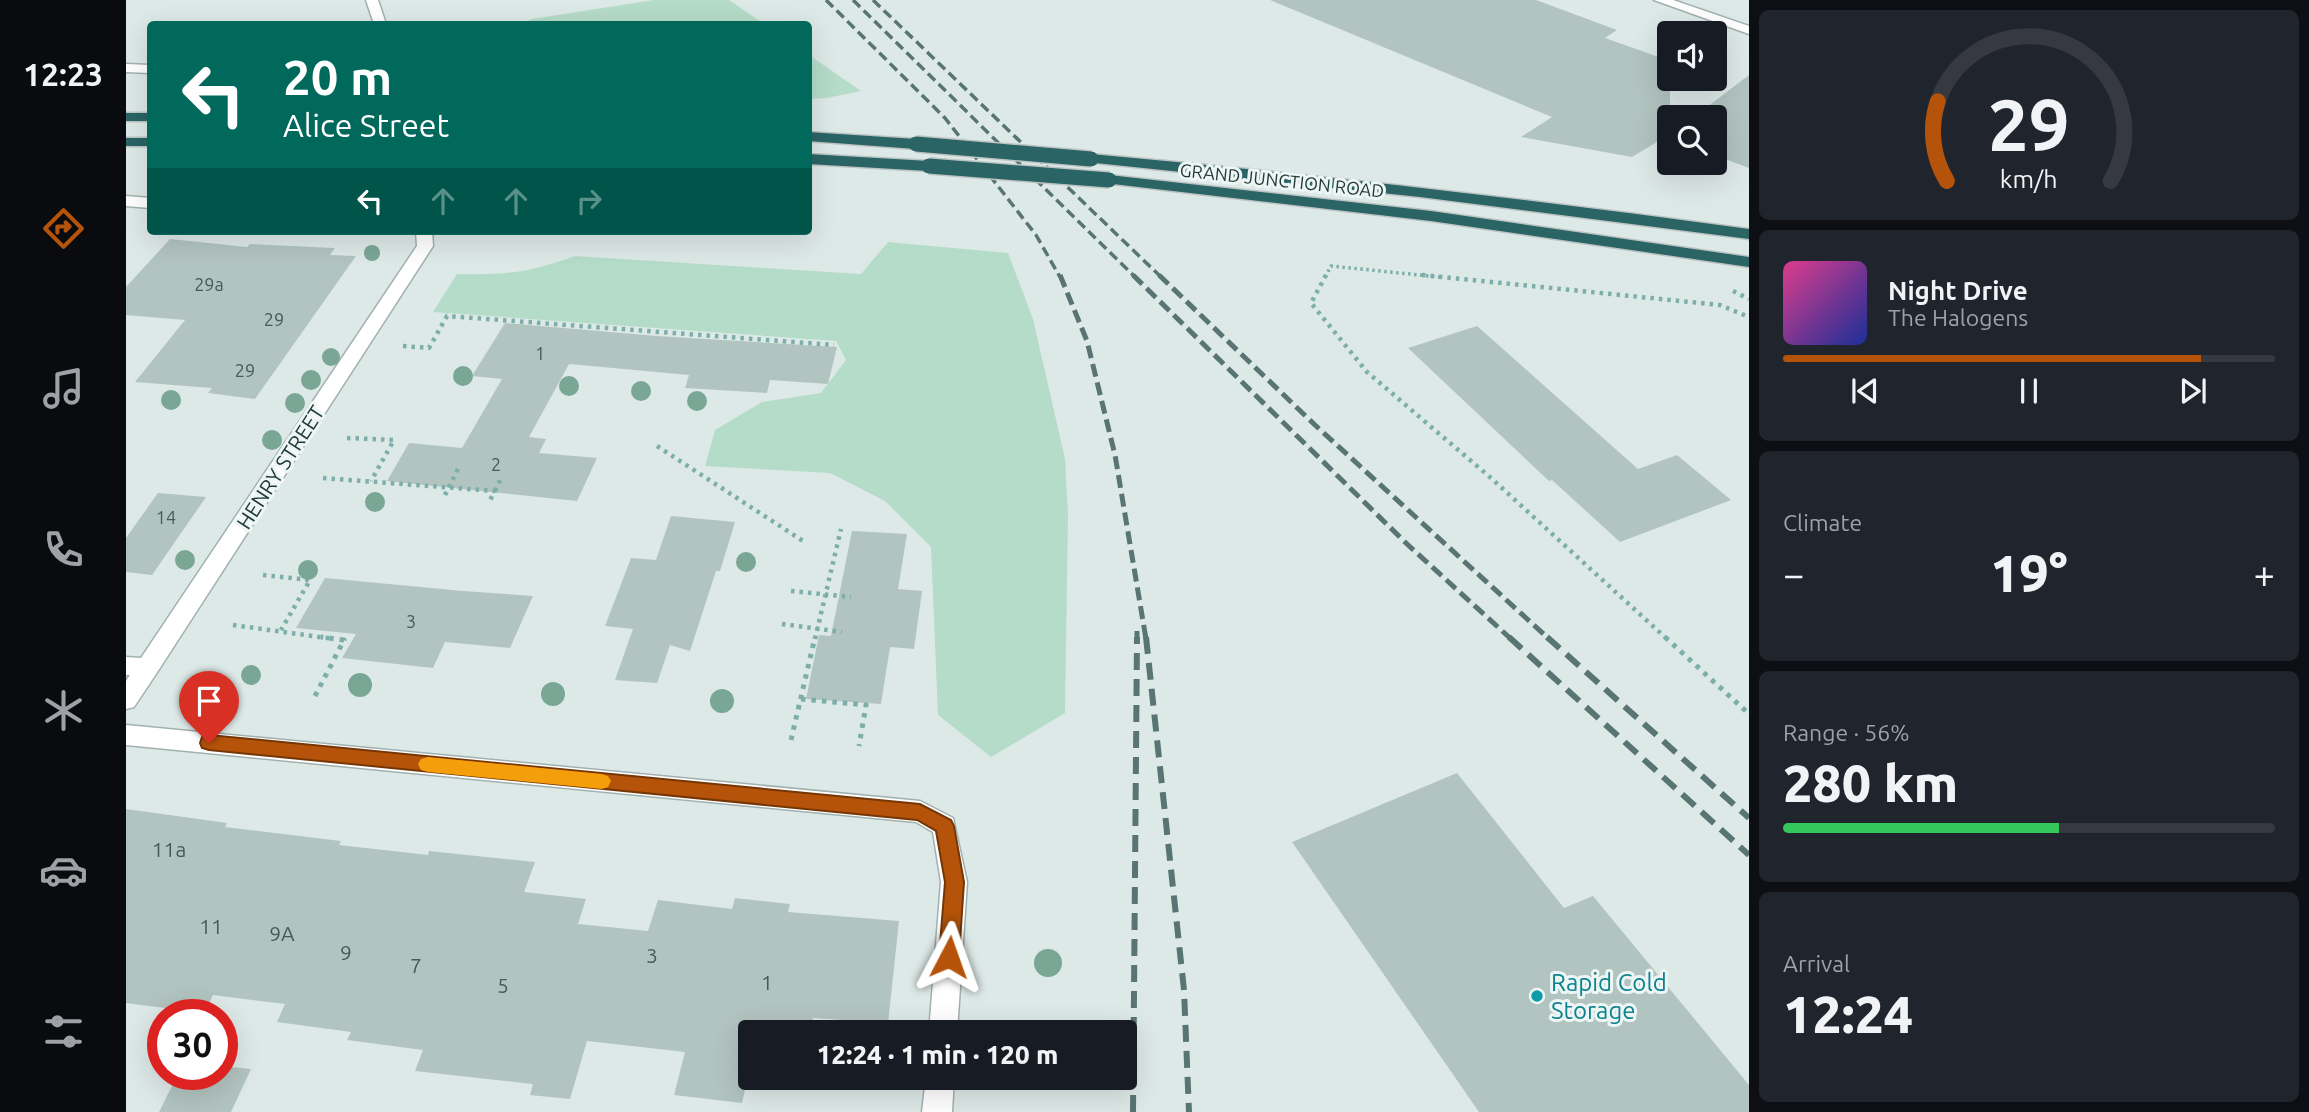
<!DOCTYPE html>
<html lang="en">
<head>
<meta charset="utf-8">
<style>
  :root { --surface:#171b24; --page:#20242c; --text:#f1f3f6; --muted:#9ea1a6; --line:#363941; --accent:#b45309 }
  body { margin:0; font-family:Ubuntu,sans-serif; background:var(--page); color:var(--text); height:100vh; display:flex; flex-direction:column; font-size:26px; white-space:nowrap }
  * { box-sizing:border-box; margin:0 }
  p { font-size:23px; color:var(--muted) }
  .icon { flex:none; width:38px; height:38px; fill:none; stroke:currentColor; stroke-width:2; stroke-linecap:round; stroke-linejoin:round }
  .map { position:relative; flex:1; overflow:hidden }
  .sheet { display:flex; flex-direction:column; gap:10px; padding:10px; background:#0d0f14; width:560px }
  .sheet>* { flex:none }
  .hud { position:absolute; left:21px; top:21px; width:665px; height:214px; border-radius:7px; box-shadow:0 7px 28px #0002; background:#00695c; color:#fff; overflow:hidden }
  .controls { position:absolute; left:1531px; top:21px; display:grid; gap:14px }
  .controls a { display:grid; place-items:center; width:70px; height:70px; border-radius:7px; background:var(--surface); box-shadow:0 7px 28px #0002; font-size:35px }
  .speed { position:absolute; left:21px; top:999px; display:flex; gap:14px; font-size:35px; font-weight:700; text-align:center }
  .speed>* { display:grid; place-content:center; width:91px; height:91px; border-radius:50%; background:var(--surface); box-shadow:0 7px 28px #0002; line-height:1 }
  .speed .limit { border:10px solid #d22; background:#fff; color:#111 }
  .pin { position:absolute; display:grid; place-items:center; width:60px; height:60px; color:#fff; margin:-72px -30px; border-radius:50% 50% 50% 0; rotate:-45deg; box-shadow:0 0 7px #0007 }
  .pin .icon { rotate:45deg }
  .me { position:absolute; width:77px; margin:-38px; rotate:4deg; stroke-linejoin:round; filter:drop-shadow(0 0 5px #0008) }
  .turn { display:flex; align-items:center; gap:24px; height:147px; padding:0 21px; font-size:32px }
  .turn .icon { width:91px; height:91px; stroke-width:2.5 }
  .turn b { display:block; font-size:49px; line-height:60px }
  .lanes { display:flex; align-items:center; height:66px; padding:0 21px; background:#0003; justify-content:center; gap:35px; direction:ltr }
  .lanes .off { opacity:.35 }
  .big { font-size:52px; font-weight:800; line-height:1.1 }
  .sheet .widget { flex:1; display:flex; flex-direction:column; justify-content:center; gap:10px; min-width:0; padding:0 24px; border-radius:10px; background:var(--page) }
  .sheet .dial { align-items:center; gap:0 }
  .dial svg { height:182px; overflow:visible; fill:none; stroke:var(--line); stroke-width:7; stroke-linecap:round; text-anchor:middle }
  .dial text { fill:var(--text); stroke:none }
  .song { display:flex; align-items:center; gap:21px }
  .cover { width:84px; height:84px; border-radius:10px; background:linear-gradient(135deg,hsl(330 70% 55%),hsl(230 70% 35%)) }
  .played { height:7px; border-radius:4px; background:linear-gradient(90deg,var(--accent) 85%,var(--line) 85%) }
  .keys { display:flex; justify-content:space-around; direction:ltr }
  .heat { display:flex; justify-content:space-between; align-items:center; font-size:38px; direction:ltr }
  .charge { height:10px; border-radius:5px; background:linear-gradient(90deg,#34c759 56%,var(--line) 0) }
  .trip { position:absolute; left:612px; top:1020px; width:399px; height:70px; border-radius:7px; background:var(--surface); box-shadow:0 7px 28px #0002; font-weight:800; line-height:70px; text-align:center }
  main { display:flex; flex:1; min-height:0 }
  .dock { display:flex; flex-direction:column; width:126px; justify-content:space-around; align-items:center; background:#090b0e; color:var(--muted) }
  .dock .icon { width:49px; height:49px }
  .dock .active { color:var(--accent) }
  .dock b { font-size:32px; color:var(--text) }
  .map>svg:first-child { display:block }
  .green { fill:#b5dcc8 }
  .building { fill:#b2c4c0 }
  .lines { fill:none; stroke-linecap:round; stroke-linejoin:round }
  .minor-casing { stroke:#a0b1af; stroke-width:3 }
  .highway-casing { stroke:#bcc4c3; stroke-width:3 }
  .path-far2 { stroke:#7daea9; stroke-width:3.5; stroke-dasharray:2.5 3.5; stroke-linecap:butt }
  .path-far1 { stroke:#7daea9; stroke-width:4.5; stroke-dasharray:3.5 5; stroke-linecap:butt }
  .path { stroke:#7daea9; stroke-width:5; stroke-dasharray:4.5 6; stroke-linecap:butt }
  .minor { fill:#fff; fill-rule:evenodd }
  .highway { fill:#2a6465; fill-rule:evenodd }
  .rail-far2 { stroke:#587574; stroke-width:3.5; stroke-dasharray:10 5; stroke-linecap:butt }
  .rail-far1 { stroke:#587574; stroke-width:5; stroke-dasharray:13 6; stroke-linecap:butt }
  .rail { stroke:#587574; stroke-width:6; stroke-dasharray:17 9; stroke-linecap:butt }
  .highway-bridge-casing { stroke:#bcc4c3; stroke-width:18; stroke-linecap:butt }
  .highway-bridge { stroke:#2a6465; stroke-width:15 }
  .tree { fill:#7aa696 }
  .route { fill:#b45309; stroke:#753606; stroke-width:2 }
  .slow { fill:#f59e0b }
  .culture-dot { fill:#0f9aa8; stroke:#edf6f4; stroke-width:2.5 }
  .labels { text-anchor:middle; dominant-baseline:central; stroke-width:6; stroke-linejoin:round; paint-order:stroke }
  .far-street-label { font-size:18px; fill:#1f3937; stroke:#edf6f4 }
  .number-label { font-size:18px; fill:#445c59 }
  .street-label { font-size:21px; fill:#1f3937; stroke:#edf6f4 }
  .near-number-label { font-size:21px; fill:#445c59 }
  .near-culture-label { font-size:24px; fill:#0d838f; stroke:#edf6f4; text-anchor:start }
</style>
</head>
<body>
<main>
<nav class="dock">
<b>12:23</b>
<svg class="icon active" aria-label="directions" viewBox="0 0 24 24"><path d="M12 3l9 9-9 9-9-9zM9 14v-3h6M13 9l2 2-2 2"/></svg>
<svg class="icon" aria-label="music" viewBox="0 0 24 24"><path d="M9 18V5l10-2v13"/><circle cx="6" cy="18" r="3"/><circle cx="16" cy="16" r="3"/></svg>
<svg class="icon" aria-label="phone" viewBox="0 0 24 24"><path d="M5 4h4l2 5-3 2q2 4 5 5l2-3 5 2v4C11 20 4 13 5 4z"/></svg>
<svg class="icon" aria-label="climate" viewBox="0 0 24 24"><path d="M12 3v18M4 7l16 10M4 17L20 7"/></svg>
<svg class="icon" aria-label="car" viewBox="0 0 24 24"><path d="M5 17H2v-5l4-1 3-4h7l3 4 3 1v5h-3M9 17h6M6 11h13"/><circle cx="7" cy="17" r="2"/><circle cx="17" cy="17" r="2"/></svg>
<svg class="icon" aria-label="filters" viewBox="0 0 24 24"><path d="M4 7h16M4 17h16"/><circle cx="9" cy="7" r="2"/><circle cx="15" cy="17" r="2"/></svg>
</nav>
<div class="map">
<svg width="1623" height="1112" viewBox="0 0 1623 1112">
  <rect width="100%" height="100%" fill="#dde9e7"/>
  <g class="green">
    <polygon points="528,0 603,0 638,24 395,24 406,19"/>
    <polygon points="682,55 683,55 735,91 701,98 683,99"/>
    <path d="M762 242 882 253 907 319 939 459 942 514 939 713 865 757 812 715 805 547 759 501 704 473 579 466 589 430 636 402 695 393 720 360 710 341 307 312 331 274C380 275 402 273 449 256L735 274Z"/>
  </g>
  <g class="building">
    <polygon points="1144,0 1410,0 1491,30 1479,38 1544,61 1544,134 1506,157 1395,137 1426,117"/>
    <polygon points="1623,75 1623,168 1599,159 1589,166 1581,163 1589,163 1589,117 1568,117"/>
    <polygon points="44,239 121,247 124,244 209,248 204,255 230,256 129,399 82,393 86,388 9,382 59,320 0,315 0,287"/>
    <polygon points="379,323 531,336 711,347 702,384 644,380 641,393 559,388 563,375 443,364 403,437 420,439 413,453 471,458 451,501 261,481 283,443 336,448 376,379 346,376"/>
    <polygon points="1351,326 1512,469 1551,455 1605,500 1494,542 1426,480 1423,481 1282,348"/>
    <polygon points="32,493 80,497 26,575 0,572 0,538"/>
    <polygon points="545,516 609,522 594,571 590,571 564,651 544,645 531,683 489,680 507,629 479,626 505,558 530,560"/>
    <polygon points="726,531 781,534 772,589 796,591 788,649 764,647 755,704 680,699 693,635 705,636"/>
    <polygon points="199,578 337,591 407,596 384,648 319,642 307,668 216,658 230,634 170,628"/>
    <polygon points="1331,773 1438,908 1467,896 1623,1085 1623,1112 1353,1112 1166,842"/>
    <polygon points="0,809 101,823 99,827 215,841 213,845 302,855 303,851 409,862 398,892 460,899 452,924 522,931 532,900 606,909 609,898 664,904 662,912 773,921 762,1023 687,1018 685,1032 625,1032 625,1064 616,1103 548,1095 559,1052 461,1041 444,1099 404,1095 407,1084 289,1071 297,1050 221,1040 225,1032 151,1022 159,1004 87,995 78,1013 0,1003"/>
    <polygon points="96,1066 125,1069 105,1112 33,1112 52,1074 96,1074"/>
  </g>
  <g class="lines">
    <defs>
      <g id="minor">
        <polygon points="240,0 252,0 260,24 248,24"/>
        <polygon points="1528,0 1547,0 1623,26 1623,34"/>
        <polygon points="0,64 24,65 24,73 0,72"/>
        <polygon points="0,196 24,198 24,208 0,206"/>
        <polygon points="290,231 306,231 307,246 30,674 8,707 0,709 0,681 4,675 0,675 0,657 15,658 291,246"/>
        <polygon points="0,725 794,801 827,818 841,882 831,1032 803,1032 815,882 807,832 790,822 0,745"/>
        <polygon points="800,1078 828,1078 826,1112 796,1112"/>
      </g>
      <g id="highway">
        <rect x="0" y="113" width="24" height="8"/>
        <polygon points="682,132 790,139 798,144 790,149 682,141"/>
        <rect x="0" y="138" width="24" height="8"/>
        <polygon points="682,154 803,161 811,166 803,171 682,164"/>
        <path d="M965 154C1185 174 1404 199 1623 229V239L1294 197 960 162 957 159 960 156Z"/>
        <polygon points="983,175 1305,211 1623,257 1623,267 1305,221 978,183 975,180"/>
      </g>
    </defs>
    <use href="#minor" class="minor-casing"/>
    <use href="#highway" class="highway-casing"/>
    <polyline class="path-far2" points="1199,277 1205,266 1313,277"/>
    <g class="path-far1">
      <polyline points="1200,275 1185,303 1241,372 1365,478 1541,639"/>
      <polyline points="1296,275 1594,305 1623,317"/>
      <polyline points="1607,291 1623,299"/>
      <polyline points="277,346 303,348 321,316 708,345"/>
      <polyline points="221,438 268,440 245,481"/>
      <polyline points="531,446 677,541"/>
      <polyline points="197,478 369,491 364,500"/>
      <polyline points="369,491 376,476"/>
      <polyline points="319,495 332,469"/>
      <polyline points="137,575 184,580 155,630"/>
      <polyline points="665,591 725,597"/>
      <polyline points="656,624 716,632"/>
      <polyline points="107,625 208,639"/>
      <polyline points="689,639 715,529"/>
    </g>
    <g class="path">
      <polyline points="1539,637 1623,714"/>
      <polyline points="189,696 218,640 195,637"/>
      <polyline points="675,699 740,705 733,746"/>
      <polyline points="665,740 689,637"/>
    </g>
    <use href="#minor" class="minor"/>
    <use href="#highway" class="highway"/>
    <g class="rail-far2">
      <polyline points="700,0 819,118 910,235 934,277"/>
      <polyline points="727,0 1009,277"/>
      <polyline points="747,0 1035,277"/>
    </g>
    <g class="rail-far1">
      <polyline points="934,275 961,341 989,455 1020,639"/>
      <polyline points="1007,275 1281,544 1385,639"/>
      <polyline points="1033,275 1189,425 1423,639"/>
      <polyline points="1011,631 1011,639"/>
    </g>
    <g class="rail">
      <polyline points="1020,637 1058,990 1063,1112"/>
      <polyline points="1383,637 1623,855"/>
      <polyline points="1421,637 1623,818"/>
      <polyline points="1007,1112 1011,637"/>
    </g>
    <defs>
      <g id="highway-bridge">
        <polyline points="790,144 965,159"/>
        <polyline points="803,166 983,180"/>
      </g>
    </defs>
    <use href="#highway-bridge" class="highway-bridge-casing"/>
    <use href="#highway-bridge" class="highway-bridge"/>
  </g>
  <g class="tree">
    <circle cx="246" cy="253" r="8"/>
    <circle cx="205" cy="357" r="9"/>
    <circle cx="337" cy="376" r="10"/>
    <circle cx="185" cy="380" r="10"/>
    <circle cx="443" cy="386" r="10"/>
    <circle cx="515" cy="391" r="10"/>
    <circle cx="45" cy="400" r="10"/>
    <circle cx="571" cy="401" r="10"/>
    <circle cx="169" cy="403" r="10"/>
    <circle cx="146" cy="440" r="10"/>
    <circle cx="249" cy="502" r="10"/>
    <circle cx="59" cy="560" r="10"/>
    <circle cx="620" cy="562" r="10"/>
    <circle cx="182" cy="570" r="10"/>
    <circle cx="125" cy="675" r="10"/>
    <circle cx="234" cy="685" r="12"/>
    <circle cx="427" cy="694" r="12"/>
    <circle cx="596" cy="701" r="12"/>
    <circle cx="922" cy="963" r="14"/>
  </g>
  <polygon class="route" points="83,735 794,804 825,820 828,826 838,882 833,957 830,964 823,967 816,964 813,957 819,882 810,831 791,820 83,750 76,748 74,743 76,737"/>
  <polygon class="slow" points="302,757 476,774 482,776 485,781 482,787 476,789 302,772 295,770 292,764 295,759"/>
  <circle class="culture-dot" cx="1411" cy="996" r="7"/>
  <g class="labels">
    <g class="far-street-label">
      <text transform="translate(1156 180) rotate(6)">GRAND JUNCTION ROAD</text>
    </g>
    <g class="number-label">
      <text x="83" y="284">29a</text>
      <text x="148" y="319">29</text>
      <text x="414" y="353">1</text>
      <text x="119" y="370">29</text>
      <text x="370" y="464">2</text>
      <text x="40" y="517">14</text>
      <text x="285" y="621">3</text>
    </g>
    <g class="street-label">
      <text transform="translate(154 467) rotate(-57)">HENRY STREET</text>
    </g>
    <g class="near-number-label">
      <text x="43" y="849">11a</text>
      <text x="85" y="926">11</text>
      <text x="156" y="933">9A</text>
      <text x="220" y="952">9</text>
      <text x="526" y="955">3</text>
      <text x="290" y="965">7</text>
      <text x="641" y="982">1</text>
      <text x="377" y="985">5</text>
    </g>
    <g class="near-culture-label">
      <text x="1425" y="982">Rapid Cold<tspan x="1425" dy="28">Storage</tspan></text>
    </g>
  </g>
</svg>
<div class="controls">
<a><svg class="icon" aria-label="sound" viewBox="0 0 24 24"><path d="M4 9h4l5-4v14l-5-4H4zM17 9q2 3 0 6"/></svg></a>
<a><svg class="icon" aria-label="search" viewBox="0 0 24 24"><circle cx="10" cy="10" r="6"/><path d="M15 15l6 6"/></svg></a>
</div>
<div class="speed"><div class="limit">30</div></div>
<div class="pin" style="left:83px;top:743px;background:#d93025"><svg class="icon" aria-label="arrive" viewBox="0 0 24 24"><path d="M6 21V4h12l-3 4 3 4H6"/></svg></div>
<svg class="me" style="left:823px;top:957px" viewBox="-20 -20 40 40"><path d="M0-17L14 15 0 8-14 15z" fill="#b45309" stroke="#fff" stroke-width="4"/></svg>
<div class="trip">12:24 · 1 min · 120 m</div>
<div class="hud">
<div class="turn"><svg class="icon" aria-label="left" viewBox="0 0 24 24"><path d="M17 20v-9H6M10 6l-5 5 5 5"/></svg><div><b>20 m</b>Alice Street</div></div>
<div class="lanes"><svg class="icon" aria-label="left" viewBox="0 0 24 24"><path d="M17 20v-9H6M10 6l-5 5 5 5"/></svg><svg class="icon off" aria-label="ahead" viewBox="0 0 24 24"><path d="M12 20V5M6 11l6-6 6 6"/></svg><svg class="icon off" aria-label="ahead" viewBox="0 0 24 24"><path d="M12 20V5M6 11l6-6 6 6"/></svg><svg class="icon off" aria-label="right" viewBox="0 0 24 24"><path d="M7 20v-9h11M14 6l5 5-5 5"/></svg></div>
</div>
</div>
<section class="sheet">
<div class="widget dial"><svg viewBox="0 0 100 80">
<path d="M14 69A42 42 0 1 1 86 69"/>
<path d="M14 69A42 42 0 0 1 10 34" stroke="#b45309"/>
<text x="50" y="56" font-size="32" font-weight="700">29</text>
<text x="50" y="72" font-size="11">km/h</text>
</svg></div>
<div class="widget">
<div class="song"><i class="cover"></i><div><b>Night Drive</b><p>The Halogens</p></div></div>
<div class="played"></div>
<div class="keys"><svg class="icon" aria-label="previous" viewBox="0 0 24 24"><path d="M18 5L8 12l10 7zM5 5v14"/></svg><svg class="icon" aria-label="pause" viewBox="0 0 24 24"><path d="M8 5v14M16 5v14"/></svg><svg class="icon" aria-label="next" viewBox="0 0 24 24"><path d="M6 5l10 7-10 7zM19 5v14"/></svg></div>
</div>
<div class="widget"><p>Climate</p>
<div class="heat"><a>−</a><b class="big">19°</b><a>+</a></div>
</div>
<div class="widget"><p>Range · 56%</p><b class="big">280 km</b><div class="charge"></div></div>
<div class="widget"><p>Arrival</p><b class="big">12:24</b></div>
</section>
</main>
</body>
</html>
